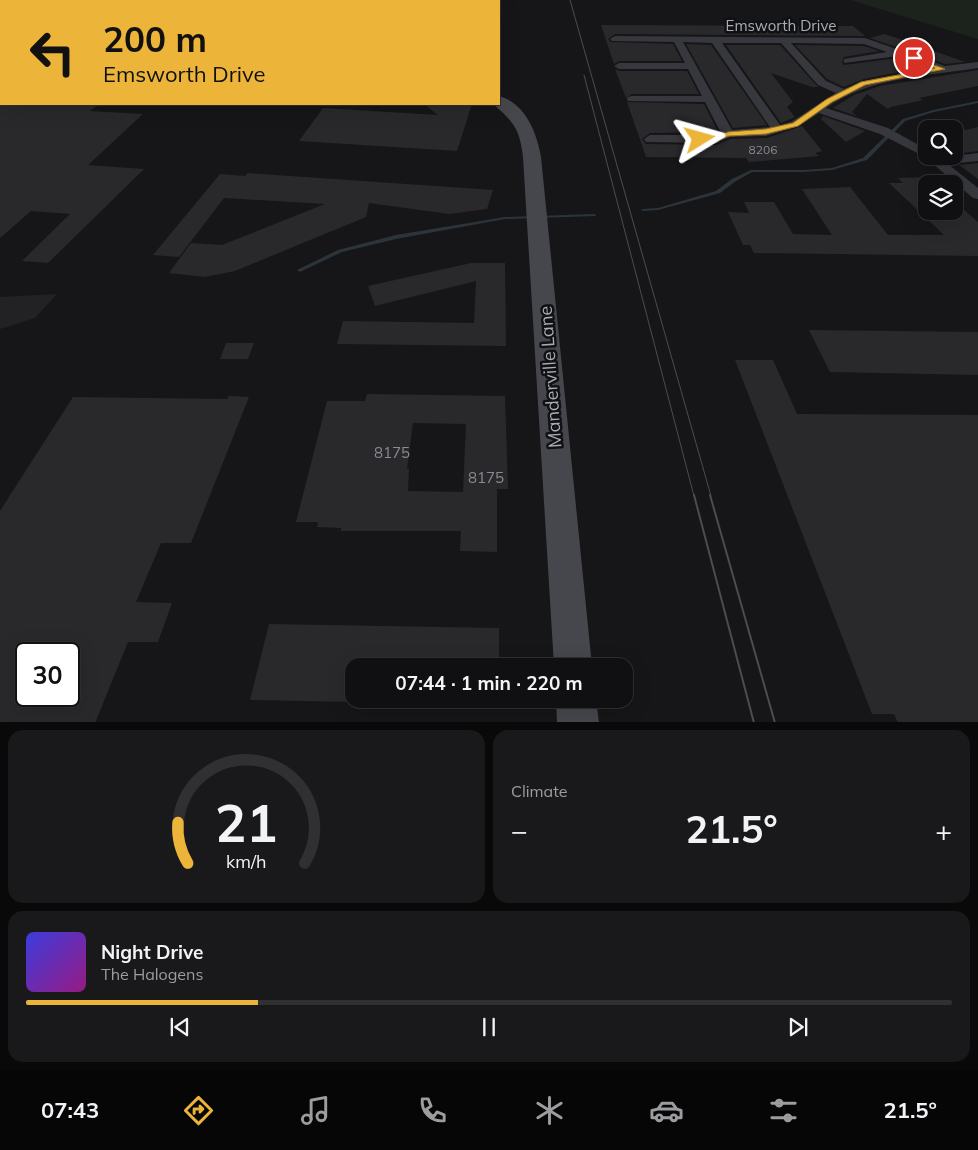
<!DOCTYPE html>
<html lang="en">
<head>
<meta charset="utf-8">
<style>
  :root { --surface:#101012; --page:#19191b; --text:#f1f3f6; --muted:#9c9d9f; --line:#303032; --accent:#ecb53a }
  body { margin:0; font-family:Mulish,sans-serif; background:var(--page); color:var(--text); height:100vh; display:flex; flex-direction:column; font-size:19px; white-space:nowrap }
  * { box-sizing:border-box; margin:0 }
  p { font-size:16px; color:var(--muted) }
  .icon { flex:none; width:28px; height:28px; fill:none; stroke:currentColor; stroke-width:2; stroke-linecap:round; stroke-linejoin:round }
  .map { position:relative; height:722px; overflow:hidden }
  .drawer { display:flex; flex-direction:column; gap:8px; padding:8px; background:#09090a; flex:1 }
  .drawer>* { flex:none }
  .hud { position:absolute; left:0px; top:0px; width:500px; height:105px; box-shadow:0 5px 20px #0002,0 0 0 1px var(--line); background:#ecb53a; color:#111; overflow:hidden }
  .controls { position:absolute; left:918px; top:120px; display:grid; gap:10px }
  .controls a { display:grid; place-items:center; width:45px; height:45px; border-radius:10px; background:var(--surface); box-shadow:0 5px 20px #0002,0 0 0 1px var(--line); font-size:25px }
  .speed { position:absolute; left:15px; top:642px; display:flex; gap:10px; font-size:25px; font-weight:700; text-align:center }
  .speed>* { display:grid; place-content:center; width:65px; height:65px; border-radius:50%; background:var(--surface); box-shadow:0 5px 20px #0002,0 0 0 1px var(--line); line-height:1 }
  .speed .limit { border:2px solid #111; border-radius:8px; background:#fff; color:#111 }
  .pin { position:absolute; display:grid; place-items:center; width:42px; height:42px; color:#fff; margin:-21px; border:2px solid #fff; border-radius:50%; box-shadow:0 1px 5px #0007 }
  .me { position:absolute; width:55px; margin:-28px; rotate:82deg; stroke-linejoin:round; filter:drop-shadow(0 0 4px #0008) }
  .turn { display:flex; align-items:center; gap:18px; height:105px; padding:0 20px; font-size:22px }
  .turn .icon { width:65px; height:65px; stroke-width:2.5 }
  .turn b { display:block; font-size:35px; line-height:42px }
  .big { font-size:38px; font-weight:700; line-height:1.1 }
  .drawer .card { flex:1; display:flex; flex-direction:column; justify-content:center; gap:8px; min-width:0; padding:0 18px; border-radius:15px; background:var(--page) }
  .drawer .dial { align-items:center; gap:0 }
  .dial svg { height:130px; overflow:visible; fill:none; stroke:var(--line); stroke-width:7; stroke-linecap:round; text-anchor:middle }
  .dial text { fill:var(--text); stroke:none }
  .song { display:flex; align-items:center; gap:15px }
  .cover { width:60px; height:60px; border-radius:8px; background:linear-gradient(135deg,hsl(240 70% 55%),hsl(310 70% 35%)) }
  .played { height:5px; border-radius:2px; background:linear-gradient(90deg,var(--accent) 25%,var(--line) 25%) }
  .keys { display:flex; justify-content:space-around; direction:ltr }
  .heat { display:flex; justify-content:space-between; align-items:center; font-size:28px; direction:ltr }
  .drawer .tiles { flex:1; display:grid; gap:8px; grid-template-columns:1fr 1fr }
  .card:last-child { grid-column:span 2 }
  .trip { position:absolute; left:345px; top:658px; width:288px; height:50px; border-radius:15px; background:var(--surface); box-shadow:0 5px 20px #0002,0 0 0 1px var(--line); font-weight:700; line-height:50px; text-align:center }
  .dock { display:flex; height:80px; justify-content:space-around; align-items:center; background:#060607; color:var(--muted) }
  .dock .icon { width:35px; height:35px }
  .dock .selected { color:var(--accent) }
  .dock b { font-size:22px; color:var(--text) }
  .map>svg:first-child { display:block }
  .built { fill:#222225 }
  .green { fill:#1c231d }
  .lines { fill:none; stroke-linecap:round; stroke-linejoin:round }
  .stream { fill:#2c343b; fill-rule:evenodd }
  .building { fill:#29292c; fill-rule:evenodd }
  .street { fill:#37383d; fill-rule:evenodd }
  .secondary { fill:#45474d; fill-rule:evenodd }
  .highway { stroke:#63666d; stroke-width:28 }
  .tram-far1 { stroke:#4a4c52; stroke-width:1 }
  .tram { stroke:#4a4c52; stroke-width:2 }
  .route { fill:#ecb53a; stroke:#997626 }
  .labels { text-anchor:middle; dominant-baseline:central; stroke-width:5; stroke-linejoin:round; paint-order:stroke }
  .far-number-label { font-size:12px; fill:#888b94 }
  .far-street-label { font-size:15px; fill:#a8adb7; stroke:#111113 }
  .number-label { font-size:15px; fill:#888b94 }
  .street-label { font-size:18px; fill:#a8adb7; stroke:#111113 }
</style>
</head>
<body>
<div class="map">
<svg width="978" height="723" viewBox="0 0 978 723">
  <rect width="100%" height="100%" fill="#161618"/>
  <polygon class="built" points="57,294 35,318 0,329 0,297"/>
  <polygon class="green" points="850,0 978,0 978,39"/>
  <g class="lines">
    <g class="stream">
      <polygon points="978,101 978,103 934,112 905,121 867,160 832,170 803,172 752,172 736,181 720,193 658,210 643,211 641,210 643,209 658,208 716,191 732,179 751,170 803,170 832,168 863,158 903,119 933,110"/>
      <polygon points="594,214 596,215 596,216 505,219 396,239 342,252 302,271 300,272 297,270 338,250 396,235 505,217"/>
    </g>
  </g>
  <g class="building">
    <polygon points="601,25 853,26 865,36 615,34 608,39 611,42 673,44 682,61 619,61 614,64"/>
    <polygon points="884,34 900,39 965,62 945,64 870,38"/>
    <polygon points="686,44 711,45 767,125 733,128"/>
    <polygon points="726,45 780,45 818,87 812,87 771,73 793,102 787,107 795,117 781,123"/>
    <polygon points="795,45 864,46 879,51 844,57 842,63 844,65 898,58 924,67 864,79 844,87 827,79"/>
    <polygon points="615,69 619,71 687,71 699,94 632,94 626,98"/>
    <polygon points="978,70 978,86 919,98 923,100 891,107 888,109 867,94 852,112 857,116 833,108 854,95 880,86"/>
    <polygon points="627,102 704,104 718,132 650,133 642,139 646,144 716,145 730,139 767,138 802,126 822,151 815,153 819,156 749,162 746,158 646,157"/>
    <polygon points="0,104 99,104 90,111 143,114 88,165 144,169 48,263 22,261 70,214 31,211 0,238"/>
    <polygon points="424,104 472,104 457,151 299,141 323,108 438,115"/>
    <polygon points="823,116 865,131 846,142 821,119"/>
    <polygon points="954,124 966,130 978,127 978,151 954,154"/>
    <polygon points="978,163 978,179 959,165"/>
    <polygon points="248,173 493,190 487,209 449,214 369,203 366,217 235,271 205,277 169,273 191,243 222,245 325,204 224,198 179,257 153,255 220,174 245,176"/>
    <polygon points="927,177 934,184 926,184 926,211 954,211 954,201 978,222 978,256 754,253 750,245 743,245 728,212 749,213 744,202 774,202 793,234 832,235 802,189 850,187 888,235 944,235 889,183 903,183 898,178"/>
    <polygon points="471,263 505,263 506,346 337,344 343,321 474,323 476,281 375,306 368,286"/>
    <polygon points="809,330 978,332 978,375 830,372"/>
    <polygon points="226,343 254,343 248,359 220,359"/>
    <polygon points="735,360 773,360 797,414 978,415 978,723 898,723 894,714 872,714"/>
    <path d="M367 394 505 396 508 489H497V552L460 551 461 531H341V528L317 527 318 522H296L327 401H365ZM413 423 466 424 463 492 408 491 409 469H407Z"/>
    <path d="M229 396 249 397 191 543H161L136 602 172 603 158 642H128L95 723H0V511L73 397 227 399ZM26 654H69V696H26Z"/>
    <polygon points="269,624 499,628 499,666 354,666 354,702 250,700"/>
  </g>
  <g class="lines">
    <path class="street" d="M615 36 865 38 945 66 978 62V68C927 76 870 77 826 108L888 128 926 149V156L940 158 978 153V161L948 164 978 188V199L973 198 925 157 880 134 819 113 799 126 766 136 730 137 716 143 646 142 644 139 650 135H714L721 133 705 102 628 101 627 99 628 97 632 96H702L688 69H619L614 66 619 63H685L674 42 612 41 610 39ZM683 42 712 43 770 127 732 130ZM722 43H781L818 85 836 93 791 122 780 125ZM791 43 864 44 887 52 844 59V63L898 56 931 68 864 81 844 89 826 81Z"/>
    <g class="secondary">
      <polygon points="377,0 389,0 389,1 378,1"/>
      <rect x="0" y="43" width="1" height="8"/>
      <path d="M499 96C525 103 537 133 541 157L592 666H554L523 157C520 129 513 121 493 104H499Z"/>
      <polygon points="556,699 596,699 599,723 557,723"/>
    </g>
    <g class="highway">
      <polyline points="23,1 26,0"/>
      <polyline points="49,1 52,0"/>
      <polyline points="0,26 1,25"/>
    </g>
    <g class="tram-far1">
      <polyline points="570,0 711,496"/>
      <polyline points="584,75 694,496"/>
    </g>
    <g class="tram">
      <polyline points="694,495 754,723"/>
      <polyline points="710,495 775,723"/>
    </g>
  </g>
  <polygon class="route" points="912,57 945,69 865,85 832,102 798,126 766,134 729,136 716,141 700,141 696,139 700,137 715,137 728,132 766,129 793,123 827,99 861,82 935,68 912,60"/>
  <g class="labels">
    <g class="far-number-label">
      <text x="763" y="149">8206</text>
    </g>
    <g class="far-street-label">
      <text x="781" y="25">Emsworth Drive</text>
    </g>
    <g class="number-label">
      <text x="392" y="452">8175</text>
      <text x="486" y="477">8175</text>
    </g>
    <g class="street-label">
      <text transform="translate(550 377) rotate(-94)">Manderville Lane</text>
    </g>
  </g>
</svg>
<div class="controls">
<a><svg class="icon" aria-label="search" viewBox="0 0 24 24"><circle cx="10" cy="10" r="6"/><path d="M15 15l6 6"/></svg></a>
<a><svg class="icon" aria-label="layers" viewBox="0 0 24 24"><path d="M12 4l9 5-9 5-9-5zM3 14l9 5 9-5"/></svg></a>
</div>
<div class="speed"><div class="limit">30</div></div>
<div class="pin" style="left:914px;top:58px;background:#d93025"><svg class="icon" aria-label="arrive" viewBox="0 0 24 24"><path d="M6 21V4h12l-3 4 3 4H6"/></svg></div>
<svg class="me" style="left:700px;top:139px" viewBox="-20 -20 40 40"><path d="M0-17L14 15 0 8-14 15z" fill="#ecb53a" stroke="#fff" stroke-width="4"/></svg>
<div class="trip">07:44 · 1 min · 220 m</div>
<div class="hud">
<div class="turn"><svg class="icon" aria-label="left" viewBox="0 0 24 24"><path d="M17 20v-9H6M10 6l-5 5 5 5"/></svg><div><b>200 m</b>Emsworth Drive</div></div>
</div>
</div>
<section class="drawer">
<div class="tiles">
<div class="card dial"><svg viewBox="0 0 100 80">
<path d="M14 69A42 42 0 1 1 86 69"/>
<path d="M14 69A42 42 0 0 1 8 44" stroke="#ecb53a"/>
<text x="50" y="56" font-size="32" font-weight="700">21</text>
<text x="50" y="72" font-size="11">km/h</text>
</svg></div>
<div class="card"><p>Climate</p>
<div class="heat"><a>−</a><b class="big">21.5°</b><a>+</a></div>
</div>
<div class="card">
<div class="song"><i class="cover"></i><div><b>Night Drive</b><p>The Halogens</p></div></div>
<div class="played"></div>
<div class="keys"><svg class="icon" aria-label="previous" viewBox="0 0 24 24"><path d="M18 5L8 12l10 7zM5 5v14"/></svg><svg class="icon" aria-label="pause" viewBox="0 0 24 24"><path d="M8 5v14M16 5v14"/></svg><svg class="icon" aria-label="next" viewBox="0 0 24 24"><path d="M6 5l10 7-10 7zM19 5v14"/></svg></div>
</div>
</div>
</section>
<nav class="dock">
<b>07:43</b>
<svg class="icon selected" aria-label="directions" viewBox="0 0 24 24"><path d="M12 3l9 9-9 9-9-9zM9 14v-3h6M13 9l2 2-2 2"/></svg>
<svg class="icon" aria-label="music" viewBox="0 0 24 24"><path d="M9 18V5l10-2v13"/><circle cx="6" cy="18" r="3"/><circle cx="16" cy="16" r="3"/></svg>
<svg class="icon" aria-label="phone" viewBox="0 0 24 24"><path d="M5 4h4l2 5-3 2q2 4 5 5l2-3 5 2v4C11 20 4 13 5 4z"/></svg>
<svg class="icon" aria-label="climate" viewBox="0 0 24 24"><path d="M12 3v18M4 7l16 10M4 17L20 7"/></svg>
<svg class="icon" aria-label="car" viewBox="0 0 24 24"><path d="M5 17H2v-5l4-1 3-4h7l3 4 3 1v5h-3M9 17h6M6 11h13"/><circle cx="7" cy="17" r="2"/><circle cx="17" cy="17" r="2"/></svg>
<svg class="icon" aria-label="filters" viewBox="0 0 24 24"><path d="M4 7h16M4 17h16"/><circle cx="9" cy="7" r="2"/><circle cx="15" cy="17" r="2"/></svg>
<b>21.5°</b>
</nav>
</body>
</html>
